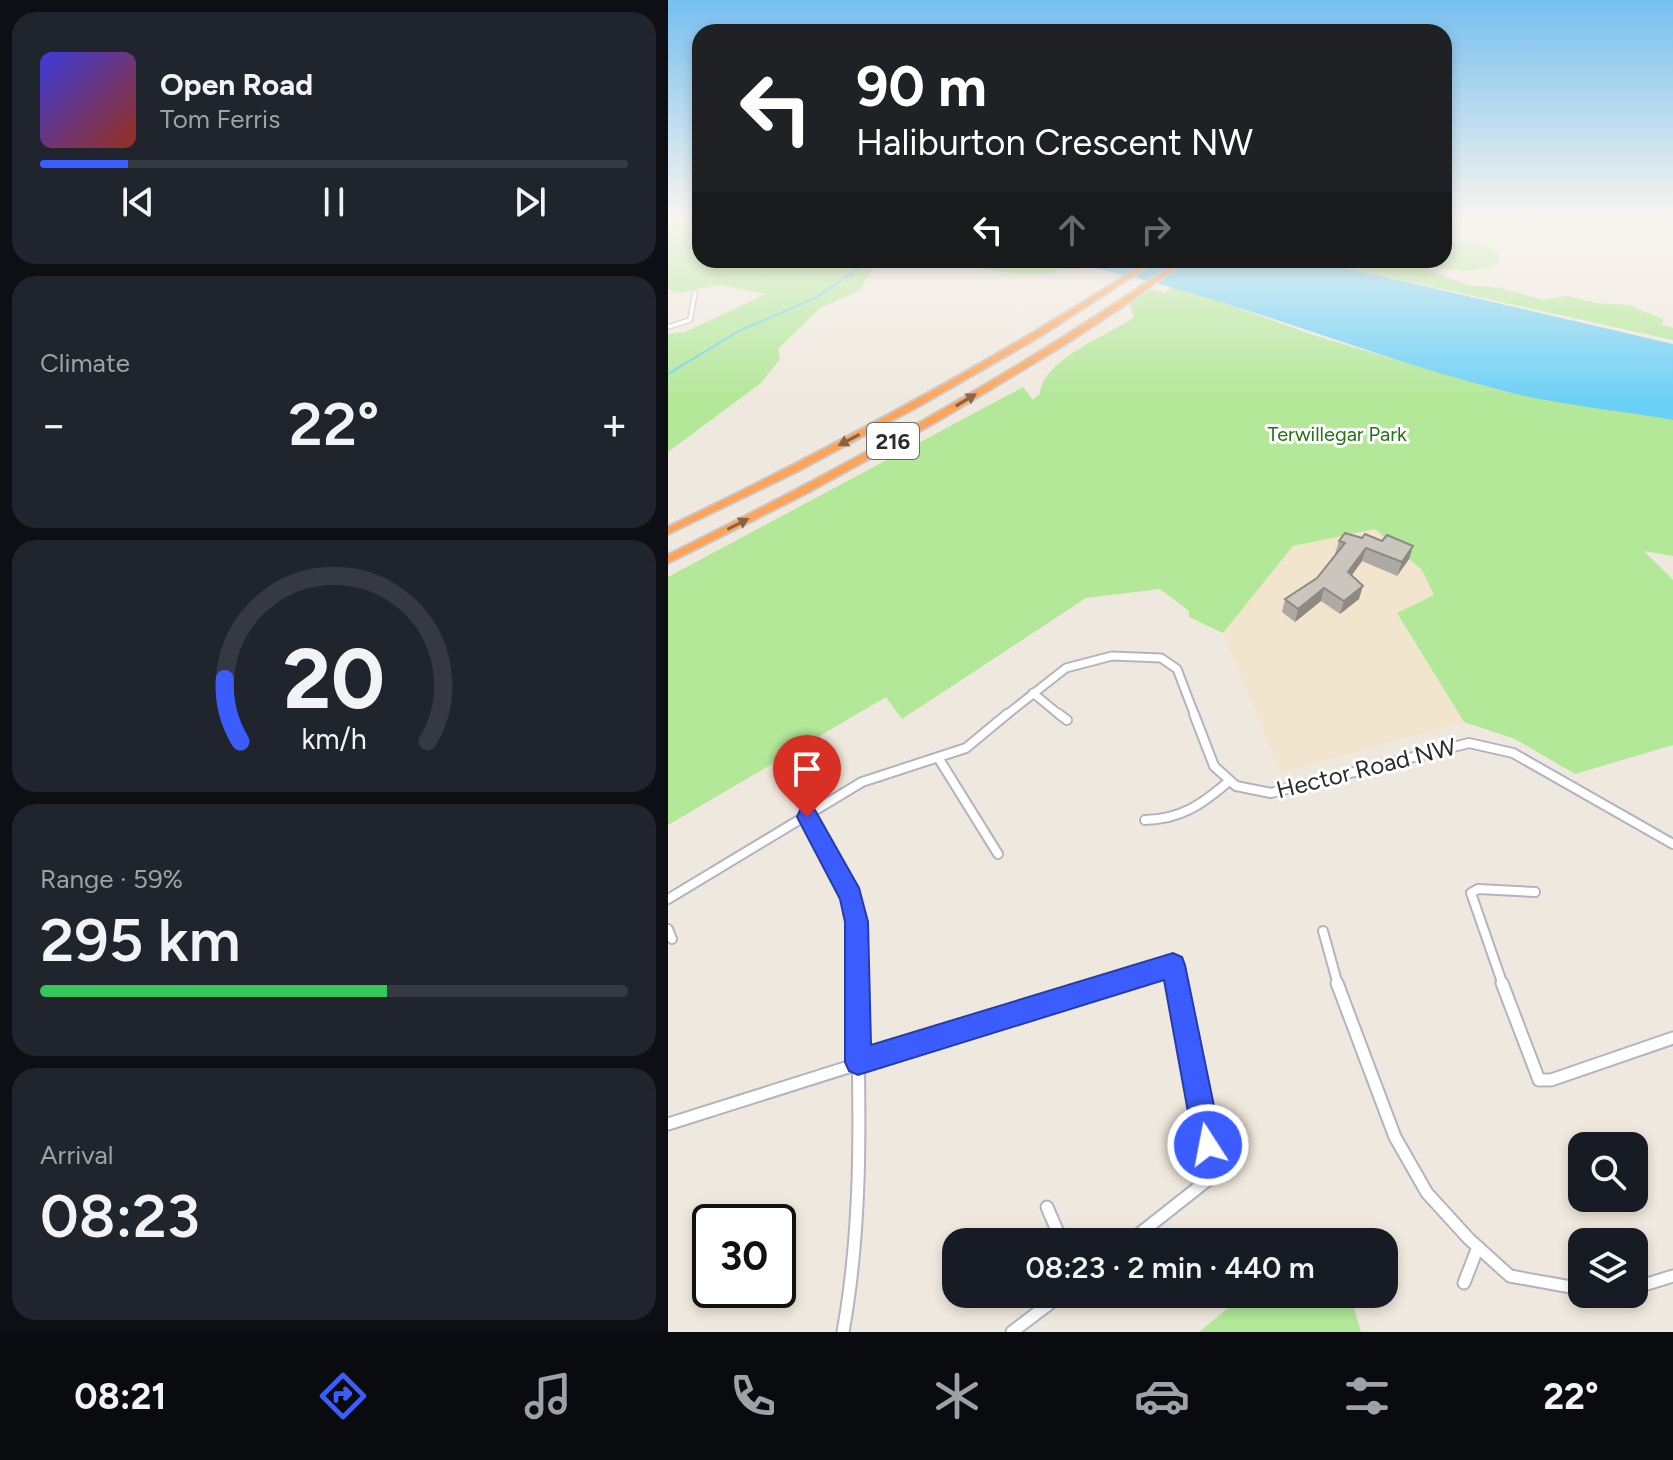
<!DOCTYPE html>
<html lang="en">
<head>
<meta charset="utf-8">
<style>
  :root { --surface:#171b24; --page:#20242c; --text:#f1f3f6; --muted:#9ea1a6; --line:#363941; --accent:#3b5dff }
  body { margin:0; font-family:Figtree,sans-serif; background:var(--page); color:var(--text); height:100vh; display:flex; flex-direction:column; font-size:30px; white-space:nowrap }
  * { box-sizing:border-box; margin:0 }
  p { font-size:26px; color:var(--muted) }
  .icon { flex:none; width:44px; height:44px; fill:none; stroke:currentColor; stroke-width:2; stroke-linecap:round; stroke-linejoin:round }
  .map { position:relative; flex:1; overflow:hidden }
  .details { display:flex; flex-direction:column; gap:12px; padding:12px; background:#0d0f14; width:668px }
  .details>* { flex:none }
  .hud { position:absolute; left:24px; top:24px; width:760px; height:244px; border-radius:24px; box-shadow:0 4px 12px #0003; background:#202124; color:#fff; overflow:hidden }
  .tools { position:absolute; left:900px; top:1132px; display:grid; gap:16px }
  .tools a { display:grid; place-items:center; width:80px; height:80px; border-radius:16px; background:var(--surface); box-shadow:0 4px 12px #0003; font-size:40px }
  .speed { position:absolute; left:24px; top:1204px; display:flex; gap:16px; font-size:40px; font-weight:700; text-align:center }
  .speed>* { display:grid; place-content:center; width:104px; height:104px; border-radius:50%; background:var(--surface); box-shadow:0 4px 12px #0003; line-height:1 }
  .speed .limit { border:4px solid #111; border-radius:12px; background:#fff; color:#111 }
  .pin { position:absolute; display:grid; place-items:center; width:68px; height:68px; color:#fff; margin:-82px -34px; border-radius:50% 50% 50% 0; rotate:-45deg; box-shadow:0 0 8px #0007 }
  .pin .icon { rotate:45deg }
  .me { position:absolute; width:88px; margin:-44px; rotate:349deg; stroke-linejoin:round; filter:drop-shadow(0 0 6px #0008) }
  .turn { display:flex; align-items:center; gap:28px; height:168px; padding:0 32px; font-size:36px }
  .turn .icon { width:104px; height:104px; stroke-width:2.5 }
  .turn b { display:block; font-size:56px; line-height:68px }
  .lanes { display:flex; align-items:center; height:76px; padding:0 32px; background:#0003; justify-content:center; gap:40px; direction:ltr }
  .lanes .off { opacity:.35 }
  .big { font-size:60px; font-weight:600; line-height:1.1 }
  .details .tile { flex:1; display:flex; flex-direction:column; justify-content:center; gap:12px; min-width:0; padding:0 28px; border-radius:24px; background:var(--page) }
  .details .dial { align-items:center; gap:0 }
  .dial svg { height:208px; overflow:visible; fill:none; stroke:var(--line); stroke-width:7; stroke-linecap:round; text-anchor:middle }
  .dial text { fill:var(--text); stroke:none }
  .song { display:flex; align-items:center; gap:24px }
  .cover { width:96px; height:96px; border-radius:12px; background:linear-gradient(135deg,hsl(240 70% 55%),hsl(10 70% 35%)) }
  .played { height:8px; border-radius:4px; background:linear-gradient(90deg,var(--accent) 15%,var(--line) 15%) }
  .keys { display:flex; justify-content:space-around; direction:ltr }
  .heat { display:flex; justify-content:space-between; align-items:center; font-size:44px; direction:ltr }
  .charge { height:12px; border-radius:6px; background:linear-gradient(90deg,#34c759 59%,var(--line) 0) }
  .trip { position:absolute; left:274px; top:1228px; width:456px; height:80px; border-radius:24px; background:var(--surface); box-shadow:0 4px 12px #0003; font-weight:600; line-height:80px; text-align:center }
  .tab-bar { display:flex; height:128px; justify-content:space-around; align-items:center; background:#090b0e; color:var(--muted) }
  .tab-bar .icon { width:56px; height:56px }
  .tab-bar .on { color:var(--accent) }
  .tab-bar b { font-size:36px; color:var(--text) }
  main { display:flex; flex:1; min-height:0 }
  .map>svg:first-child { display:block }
  .education { fill:#f1e6cd }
  .green { fill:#b2e898 }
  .water { fill:#6bd0f6 }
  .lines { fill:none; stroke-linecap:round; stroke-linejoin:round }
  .stream { stroke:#6bd0f6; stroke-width:2 }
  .minor-far3-casing { stroke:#b2b4c1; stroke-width:6 }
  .minor-far2-casing { stroke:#b2b4c1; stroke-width:11 }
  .minor-far1-casing { stroke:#b2b4c1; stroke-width:12 }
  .minor-casing { stroke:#b2b4c1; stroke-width:15 }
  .motorway-casing { stroke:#c8c8c8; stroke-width:4 }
  .minor-far3 { stroke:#fff; stroke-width:4 }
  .minor-far2 { stroke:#fff; stroke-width:7 }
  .minor-far1 { stroke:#fff; stroke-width:8 }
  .minor { stroke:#fff; stroke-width:11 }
  .motorway { fill:#ffa359; fill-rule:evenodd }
  .wall { fill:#aea9a3 }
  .shaded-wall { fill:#8d8a84 }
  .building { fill:#cac5bd; stroke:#8d8a84; stroke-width:2 }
  .oneway { fill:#8b6240 }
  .route { fill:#3b5dff; stroke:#263ca6; stroke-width:2 }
  .labels { text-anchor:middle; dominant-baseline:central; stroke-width:6; stroke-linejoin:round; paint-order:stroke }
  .far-park-label { font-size:20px; fill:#287016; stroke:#fff }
  .shield { fill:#fff; stroke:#6b6b6b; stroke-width:2 }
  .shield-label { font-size:22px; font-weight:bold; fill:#2c2c2c }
  .street-label { font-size:24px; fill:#2c2c2c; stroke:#fff }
</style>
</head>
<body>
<main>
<section class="details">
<div class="tile">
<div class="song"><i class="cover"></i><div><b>Open Road</b><p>Tom Ferris</p></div></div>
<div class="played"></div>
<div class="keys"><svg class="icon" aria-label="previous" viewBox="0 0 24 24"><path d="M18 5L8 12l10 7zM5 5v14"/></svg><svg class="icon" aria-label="pause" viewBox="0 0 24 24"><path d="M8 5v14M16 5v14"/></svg><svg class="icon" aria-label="next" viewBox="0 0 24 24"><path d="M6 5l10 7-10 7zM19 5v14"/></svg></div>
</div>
<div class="tile"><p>Climate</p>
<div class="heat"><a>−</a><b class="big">22°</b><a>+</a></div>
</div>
<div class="tile dial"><svg viewBox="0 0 100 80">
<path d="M14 69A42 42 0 1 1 86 69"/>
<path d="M14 69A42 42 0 0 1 8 45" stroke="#3b5dff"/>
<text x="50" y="56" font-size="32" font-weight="700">20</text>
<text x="50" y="72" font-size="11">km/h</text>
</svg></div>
<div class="tile"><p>Range · 59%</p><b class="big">295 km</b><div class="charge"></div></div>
<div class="tile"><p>Arrival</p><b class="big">08:23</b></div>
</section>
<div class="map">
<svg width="1005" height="1332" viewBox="0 0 1005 1332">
  <rect width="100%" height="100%" fill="#efe8de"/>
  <polygon class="education" points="707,529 754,570 766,596 729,614 796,722 613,773 555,633 625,546"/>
  <g class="green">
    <polygon points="0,216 32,216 32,260 228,260 205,268 192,290 151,309 110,349 112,359 93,383 0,452 0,334 17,332 98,294 53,285 8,293 0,289"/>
    <path d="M776 242 813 243 828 251 831 262C798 280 762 264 728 260H776Z"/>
    <polygon points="261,260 374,260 414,269 394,269 383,274 346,274"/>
    <polygon points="644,260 744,263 799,285 833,288 875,300 899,296 928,303 960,305 995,319 995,323 990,324 1005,328 1005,340"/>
    <path d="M502 288 519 290 648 336 834 391 1005 420V556L976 551 1005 580V745L907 774 847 739 796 722 729 613 766 595 754 570 707 529 625 546 555 633 521 617V611L492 589 418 598 234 719 218 697 0 825V577L355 387 365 400 372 394C375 359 438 337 466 317L462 304 484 289 497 293Z"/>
    <polygon points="577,1294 682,1294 693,1332 531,1332"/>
  </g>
  <path class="water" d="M384 260H644L1005 344V420C948 410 888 405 832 390 681 351 538 286 384 260Z"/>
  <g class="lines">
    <polyline class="stream" points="0,374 71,331 149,297 203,260"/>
    <defs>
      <polyline id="minor-far3" points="0,327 22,320 27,293"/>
      <g id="minor-far2">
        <polyline points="365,693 393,716"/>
        <polyline points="337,716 398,668 444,656 493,658 509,669 527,716"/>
      </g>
      <g id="minor-far1">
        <polyline points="391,714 399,720"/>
        <polyline points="526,714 546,766 568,786 603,793 801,743 845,753 1005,844"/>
        <polyline points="271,759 330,854"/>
        <polyline points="139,817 182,896 189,922 189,985"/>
        <path d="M477 820C513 819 533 805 560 782"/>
        <polyline points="0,899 194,782 298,748 339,714"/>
        <polyline points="0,929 4,939"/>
        <polyline points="655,931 670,985"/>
        <polyline points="440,985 505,965 509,985"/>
        <polyline points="835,985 803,893 810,889 867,892"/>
      </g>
      <g id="minor">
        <polyline points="669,983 727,1137 759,1193 801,1239 842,1276 914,1289"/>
        <polyline points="834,983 871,1080 883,1080 1005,1038"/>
        <polyline points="0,1124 446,983"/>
        <polyline points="379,1207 394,1242"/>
        <polyline points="461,1242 546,1175 509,983"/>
        <polyline points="796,1283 810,1247"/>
        <polyline points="966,1288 1005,1276"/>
        <path d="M175 1332C196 1216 191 1101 189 983"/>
        <polyline points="344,1332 394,1294"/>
      </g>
      <g id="motorway">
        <path d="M482 260H489L371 337 251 406 128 472 0 534V527C166 447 327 361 482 260Z"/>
        <path d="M512 260H519L458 304 396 345 268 422 137 494 0 563V555C179 466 348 374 512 260Z"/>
      </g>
    </defs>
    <use href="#minor-far3" class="minor-far3-casing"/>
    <use href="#minor-far2" class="minor-far2-casing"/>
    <use href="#minor-far1" class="minor-far1-casing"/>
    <use href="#minor" class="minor-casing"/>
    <use href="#motorway" class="motorway-casing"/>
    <use href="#minor-far3" class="minor-far3"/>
    <use href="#minor-far2" class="minor-far2"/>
    <use href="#minor-far1" class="minor-far1"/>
    <use href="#minor" class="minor"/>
    <use href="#motorway" class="motorway"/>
  </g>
  <polygon class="wall" points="694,538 745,546 741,559 729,576 694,561 683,576 691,599 672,614 653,601 627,622 614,612 617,599 649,578 667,554 671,541"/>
  <g class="shaded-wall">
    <polygon points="745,546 741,559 729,576 734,562"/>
    <polygon points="698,548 694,561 676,586 680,572"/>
    <polygon points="695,586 691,599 672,614 676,601"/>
    <polygon points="656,588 653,601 627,622 630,609"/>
  </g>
  <polygon class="building" points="677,533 694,538 697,534 714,541 719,535 745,546 734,562 698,548 680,572 695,586 676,601 656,588 630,609 617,599 649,578 677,543 671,541"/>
  <defs><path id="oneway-solid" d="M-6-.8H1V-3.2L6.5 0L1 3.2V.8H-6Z" transform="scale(2)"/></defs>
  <g class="oneway">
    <use href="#oneway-solid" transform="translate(298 400) rotate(-31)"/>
    <use href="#oneway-solid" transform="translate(181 440) rotate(152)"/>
    <use href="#oneway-solid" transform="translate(70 524) rotate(-27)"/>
  </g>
  <linearGradient id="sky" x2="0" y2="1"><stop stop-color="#76bfee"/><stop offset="0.54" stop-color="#f8f5f0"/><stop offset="1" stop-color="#f8f5f0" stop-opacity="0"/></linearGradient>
  <rect width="1005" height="402" fill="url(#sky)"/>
  <polygon class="route" points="139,807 147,810 191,888 200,922 203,1045 505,953 514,957 517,965 554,1145 550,1155 540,1159 530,1155 526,1145 496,980 190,1075 181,1071 177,1062 177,922 172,899 129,817 132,810"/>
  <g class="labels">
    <g class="far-park-label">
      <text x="669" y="434">Terwillegar Park</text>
    </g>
    <rect class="shield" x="199" y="423" width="52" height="36" rx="6"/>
    <g class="shield-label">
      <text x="225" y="441">216</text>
    </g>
    <g class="street-label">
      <text transform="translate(698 768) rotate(-14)">Hector Road NW</text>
    </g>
  </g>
</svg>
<div class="tools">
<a><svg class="icon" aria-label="search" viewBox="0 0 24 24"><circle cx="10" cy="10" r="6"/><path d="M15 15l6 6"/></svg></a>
<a><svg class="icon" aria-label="layers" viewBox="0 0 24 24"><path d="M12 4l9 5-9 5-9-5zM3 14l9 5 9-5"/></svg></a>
</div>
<div class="speed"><div class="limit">30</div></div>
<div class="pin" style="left:139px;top:817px;background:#d93025"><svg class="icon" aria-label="arrive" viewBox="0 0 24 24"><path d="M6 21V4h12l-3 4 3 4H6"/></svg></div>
<svg class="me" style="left:540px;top:1145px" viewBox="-20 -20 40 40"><circle r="17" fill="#3b5dff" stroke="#fff" stroke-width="3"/><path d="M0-11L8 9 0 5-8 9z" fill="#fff"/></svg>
<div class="trip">08:23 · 2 min · 440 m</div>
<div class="hud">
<div class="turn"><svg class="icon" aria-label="left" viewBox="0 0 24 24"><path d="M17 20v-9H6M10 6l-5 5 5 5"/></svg><div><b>90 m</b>Haliburton Crescent NW</div></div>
<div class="lanes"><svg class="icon" aria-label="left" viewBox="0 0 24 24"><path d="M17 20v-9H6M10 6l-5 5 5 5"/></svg><svg class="icon off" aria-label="ahead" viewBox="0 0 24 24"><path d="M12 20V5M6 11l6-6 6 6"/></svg><svg class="icon off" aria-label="right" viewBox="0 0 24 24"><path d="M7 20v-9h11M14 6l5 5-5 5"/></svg></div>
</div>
</div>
</main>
<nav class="tab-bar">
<b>08:21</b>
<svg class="icon on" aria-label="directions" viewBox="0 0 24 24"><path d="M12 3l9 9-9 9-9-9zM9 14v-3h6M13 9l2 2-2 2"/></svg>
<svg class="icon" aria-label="music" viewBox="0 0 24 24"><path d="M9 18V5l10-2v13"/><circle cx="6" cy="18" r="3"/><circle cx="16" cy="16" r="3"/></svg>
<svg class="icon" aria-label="phone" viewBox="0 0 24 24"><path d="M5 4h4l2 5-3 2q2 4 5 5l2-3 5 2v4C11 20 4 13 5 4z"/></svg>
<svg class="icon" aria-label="climate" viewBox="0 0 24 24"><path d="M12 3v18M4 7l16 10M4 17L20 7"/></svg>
<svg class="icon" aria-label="car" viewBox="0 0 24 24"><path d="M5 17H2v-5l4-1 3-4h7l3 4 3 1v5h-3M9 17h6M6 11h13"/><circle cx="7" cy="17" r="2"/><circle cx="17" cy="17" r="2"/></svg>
<svg class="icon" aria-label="filters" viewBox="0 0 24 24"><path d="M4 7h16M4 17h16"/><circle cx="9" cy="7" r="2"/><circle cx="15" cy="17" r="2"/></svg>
<b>22°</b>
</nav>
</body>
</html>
